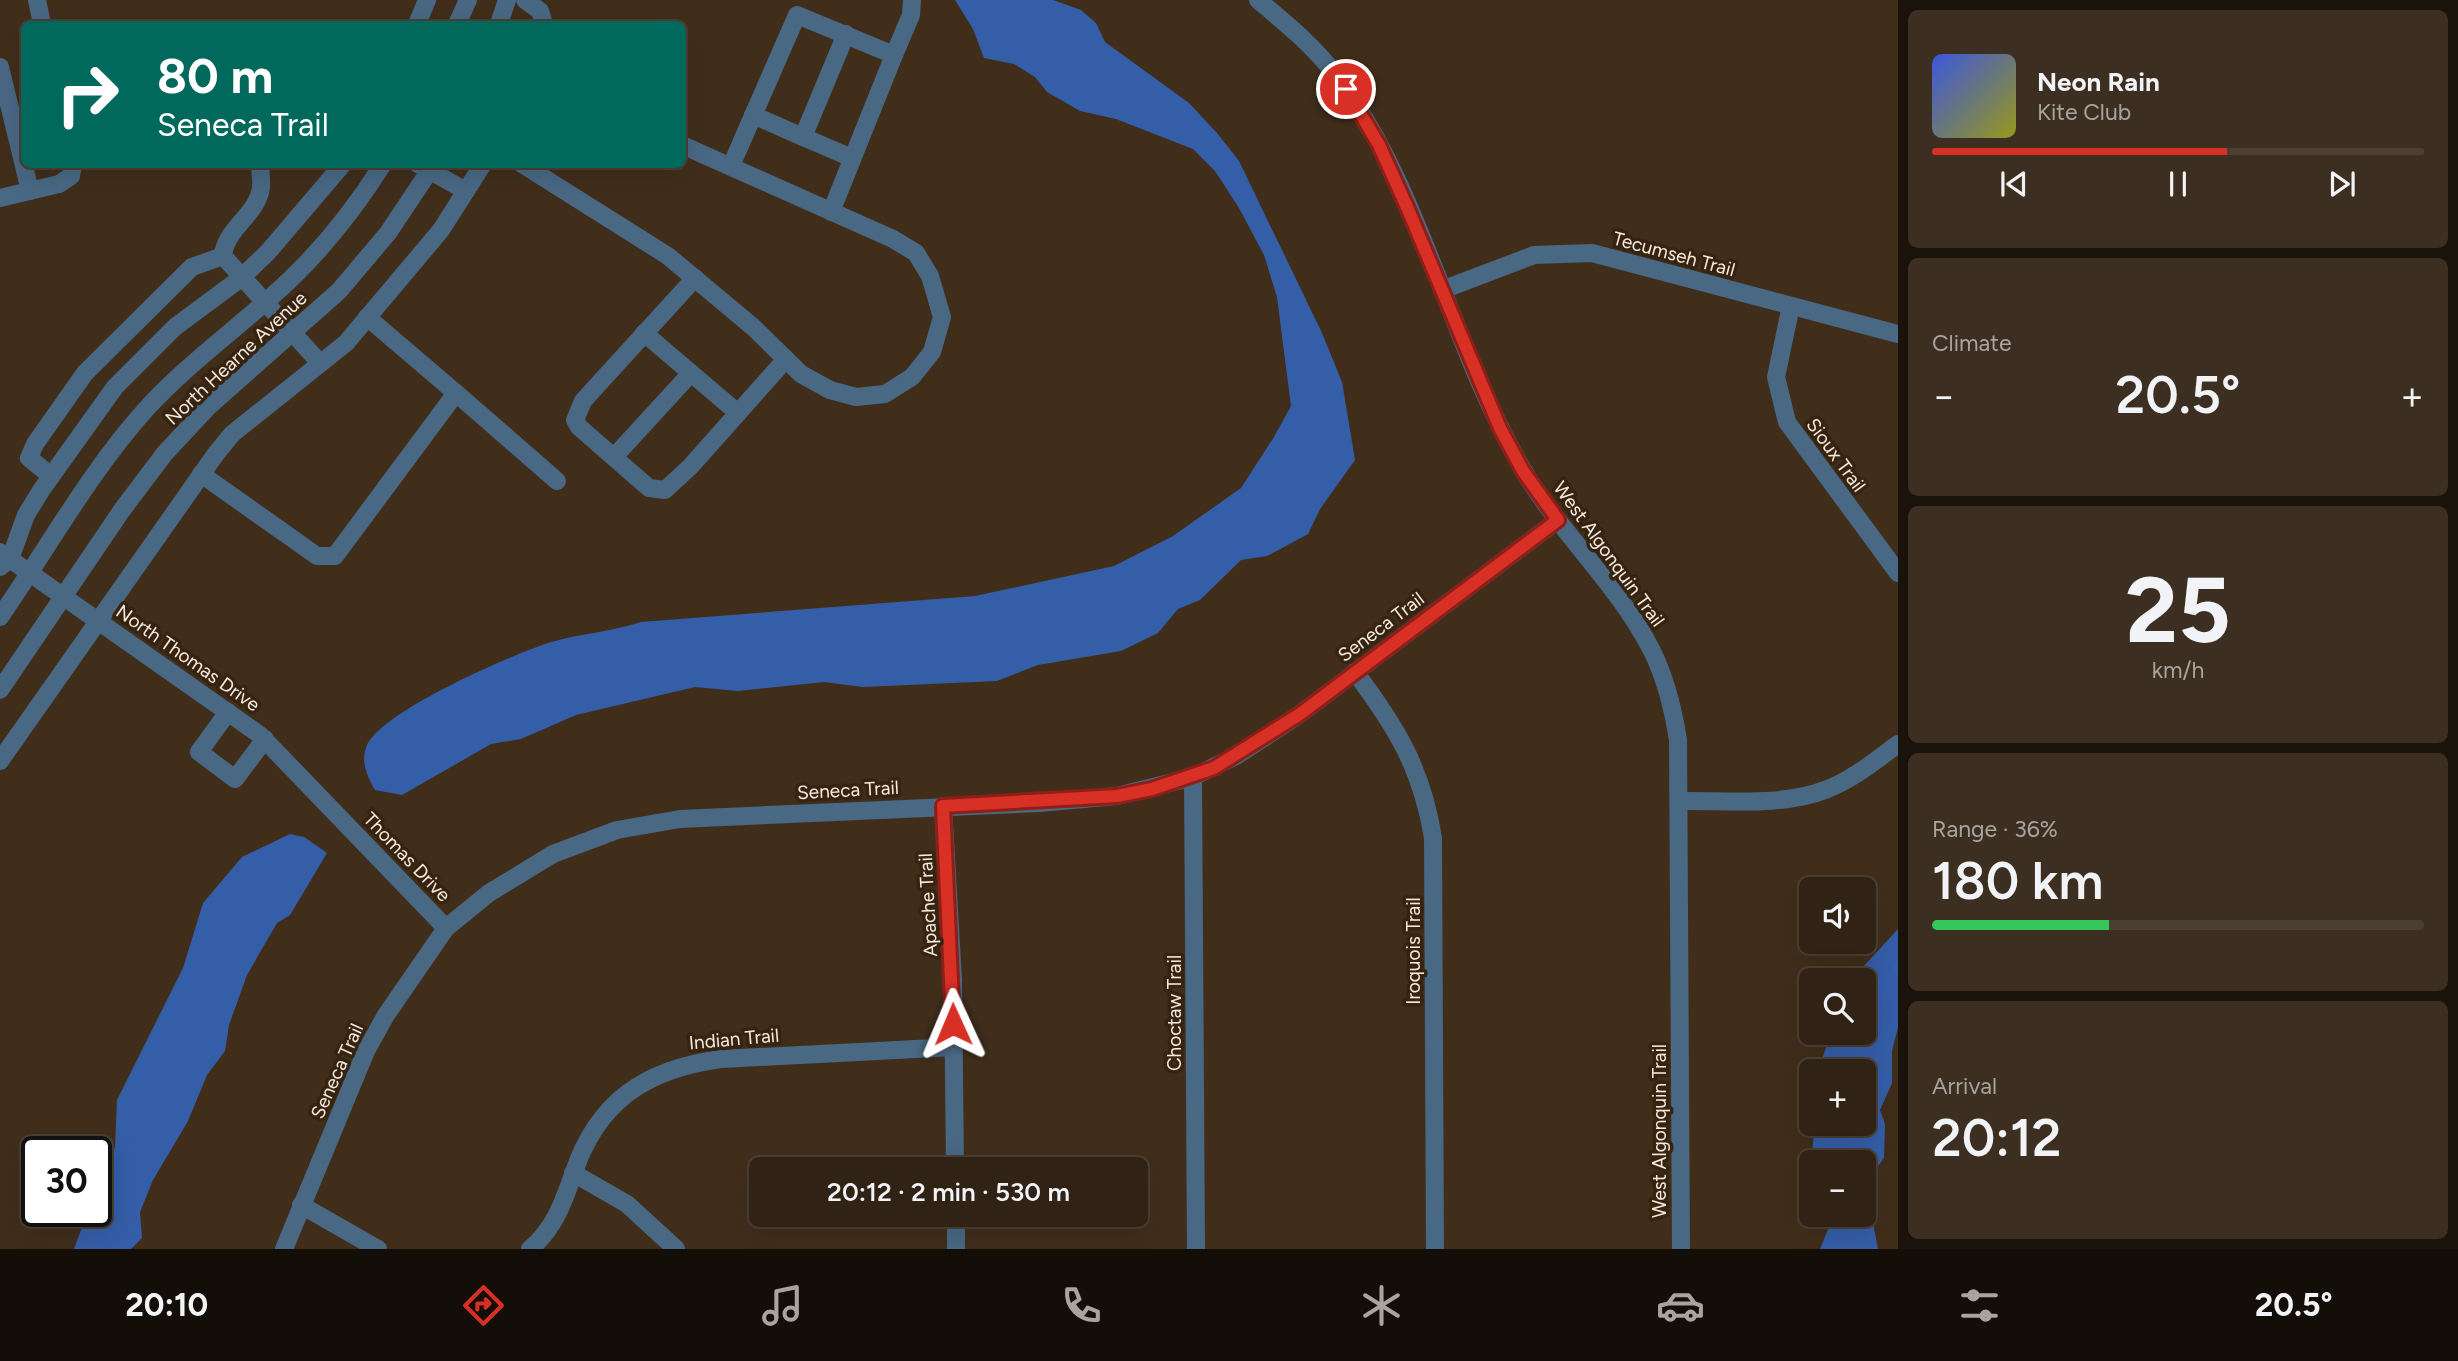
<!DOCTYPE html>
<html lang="en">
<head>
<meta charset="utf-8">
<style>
  :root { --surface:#302214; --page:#3c2f22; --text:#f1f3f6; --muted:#a8a4a0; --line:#4b3f34; --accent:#d93025 }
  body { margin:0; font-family:Figtree,sans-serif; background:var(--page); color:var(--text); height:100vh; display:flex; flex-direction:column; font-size:26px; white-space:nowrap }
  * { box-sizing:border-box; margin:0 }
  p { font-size:23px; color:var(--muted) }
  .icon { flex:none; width:38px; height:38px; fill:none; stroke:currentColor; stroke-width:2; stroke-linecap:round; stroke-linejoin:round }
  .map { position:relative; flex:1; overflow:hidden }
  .drawer { display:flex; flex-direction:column; gap:10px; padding:10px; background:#1a130b; width:560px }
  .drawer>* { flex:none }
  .hud { position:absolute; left:21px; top:21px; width:665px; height:147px; border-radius:10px; box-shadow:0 7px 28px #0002,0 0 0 2px var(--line); background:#00695c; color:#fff; overflow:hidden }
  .fabs { position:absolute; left:1799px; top:877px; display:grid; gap:14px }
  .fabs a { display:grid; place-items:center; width:77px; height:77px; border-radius:10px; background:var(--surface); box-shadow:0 7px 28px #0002,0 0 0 2px var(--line); font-size:35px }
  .speed { position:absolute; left:21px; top:1136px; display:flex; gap:14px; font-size:35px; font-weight:700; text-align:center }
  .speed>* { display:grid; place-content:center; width:91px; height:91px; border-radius:50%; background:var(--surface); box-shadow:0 7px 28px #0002,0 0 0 2px var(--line); line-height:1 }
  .speed .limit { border:4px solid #111; border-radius:10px; background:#fff; color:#111 }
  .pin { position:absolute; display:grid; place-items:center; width:60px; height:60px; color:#fff; margin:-30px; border:4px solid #fff; border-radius:50%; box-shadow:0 2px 7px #0007 }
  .me { position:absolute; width:77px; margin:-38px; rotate:359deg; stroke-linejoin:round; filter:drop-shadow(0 0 5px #0008) }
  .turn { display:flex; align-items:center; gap:24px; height:147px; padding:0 21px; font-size:32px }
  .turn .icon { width:91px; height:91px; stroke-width:2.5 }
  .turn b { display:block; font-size:49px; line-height:60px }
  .big { font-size:52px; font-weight:600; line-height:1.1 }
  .drawer .card { flex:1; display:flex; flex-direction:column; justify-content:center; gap:10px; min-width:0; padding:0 24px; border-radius:10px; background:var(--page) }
  .drawer .dial { align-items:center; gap:0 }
  .dial b { font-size:91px; line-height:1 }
  .song { display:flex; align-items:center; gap:21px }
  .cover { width:84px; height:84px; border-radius:10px; background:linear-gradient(135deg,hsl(230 70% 55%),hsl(60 70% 35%)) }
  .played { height:7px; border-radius:4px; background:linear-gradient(90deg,var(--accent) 60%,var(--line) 60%) }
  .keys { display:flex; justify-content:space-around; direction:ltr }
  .heat { display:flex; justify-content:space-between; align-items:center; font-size:38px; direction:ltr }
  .charge { height:10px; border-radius:5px; background:linear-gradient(90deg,#34c759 36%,var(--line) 0) }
  .trip { position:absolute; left:749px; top:1157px; width:399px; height:70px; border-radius:10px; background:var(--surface); box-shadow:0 7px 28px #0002,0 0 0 2px var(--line); font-weight:600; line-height:70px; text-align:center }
  .dock { display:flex; height:112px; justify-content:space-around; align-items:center; background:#130e08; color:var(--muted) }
  .dock .icon { width:49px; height:49px }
  .dock .current { color:var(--accent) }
  .dock b { font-size:32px; color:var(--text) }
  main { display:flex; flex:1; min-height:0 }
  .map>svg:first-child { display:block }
  .water { fill:#355ea8 }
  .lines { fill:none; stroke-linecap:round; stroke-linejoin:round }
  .minor { stroke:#496884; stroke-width:18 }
  .route-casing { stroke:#8d1f18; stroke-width:18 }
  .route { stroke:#d93025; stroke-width:12 }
  .labels { text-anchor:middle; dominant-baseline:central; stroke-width:7; stroke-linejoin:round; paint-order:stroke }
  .street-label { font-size:19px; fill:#f6eadf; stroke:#362411 }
</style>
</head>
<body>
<main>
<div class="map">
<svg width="1898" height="1249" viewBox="0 0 1898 1249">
  <rect width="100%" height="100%" fill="#402e1b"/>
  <g class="water">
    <path d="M955 0H1053L1081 10 1096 23 1105 42 1189 103 1217 133 1239 161 1322 333 1342 382 1355 460 1320 509 1308 534 1267 556 1241 560 1200 600 1178 609 1158 633 1121 651 1038 665 997 681 863 687 824 682 738 691 695 687 576 715 521 739 491 744 402 795 375 790C367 776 360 761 367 745 384 710 509 656 548 643 577 634 610 632 641 622L975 596 1114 566 1173 536 1241 488 1274 437 1291 406 1277 297 1264 255 1239 208 1215 171 1193 149 1116 119 1080 111 1047 92 1035 77 1014 64 984 58 973 29Z"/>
    <polygon points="290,834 304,837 327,853 290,915 277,923 247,975 229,1025 225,1051 207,1075 188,1121 153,1180 140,1212 142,1238 131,1249 74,1249 88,1211 96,1211 96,1191 115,1147 117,1100 183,968 203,903 242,857"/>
    <polygon points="1898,929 1898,1027 1892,1051 1892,1083 1880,1110 1885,1124 1884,1158 1870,1177 1870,1207 1878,1249 1820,1249 1834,1215 1864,1214 1864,1162 1811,1162 1815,1124 1864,1124 1864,1071 1818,1071 1831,1033 1864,1032 1864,980 1851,980"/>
  </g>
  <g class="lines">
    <g class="minor">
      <polyline points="37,0 42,24"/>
      <polyline points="525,0 540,11 544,24"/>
      <path d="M1258 0C1285 23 1313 45 1334 73 1423 190 1449 343 1522 468 1559 532 1617 583 1651 649 1666 678 1673 708 1678 740L1681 1249"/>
      <polyline points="417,24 427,0"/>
      <polyline points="457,24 468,0"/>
      <polyline points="499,24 507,0"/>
      <polyline points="894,55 911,15 912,0"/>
      <polyline points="0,67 30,191"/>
      <polyline points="753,115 803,137 846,34"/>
      <polyline points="803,137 852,158"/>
      <path d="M260 164C260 172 262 180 261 187 258 215 225 228 223 256L320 363"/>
      <polyline points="418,164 466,191"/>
      <polyline points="522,164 668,256 753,327 801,374 830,390 856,397 885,394 912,377 932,352 942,317 930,276 916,253 893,239 682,145"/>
      <polyline points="731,166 797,15 894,55 831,212"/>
      <polyline points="0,198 59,184 71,176 73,164"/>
      <polyline points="695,278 583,401 575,420 579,427 649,488 665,490 690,467 786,359"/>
      <polyline points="1442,290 1534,255 1592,253 1898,334"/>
      <polyline points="1791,306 1776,377 1787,422 1898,573"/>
      <polyline points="644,333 738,413"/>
      <polyline points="456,393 557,481"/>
      <polyline points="614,457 691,373"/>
      <polyline points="201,474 317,556 335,556 456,393 367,317"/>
      <polyline points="51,476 29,458 35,444 85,373 192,267 223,256"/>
      <polyline points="0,552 260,735 446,928"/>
      <polyline points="0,567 10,559 26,515 42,489 115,387 175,327 241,278 268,252 343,164"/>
      <path d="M0 617C48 548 90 471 147 408 185 367 228 335 270 298 314 260 352 213 383 164"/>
      <path d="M1355 672C1397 728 1422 769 1433 838L1435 1249"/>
      <polyline points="0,690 122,510 165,453 208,407 339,291 388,233 434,164"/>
      <polyline points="228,712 199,752 235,779 265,739"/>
      <polyline points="0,761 215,455 232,434 346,343 441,230 483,164"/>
      <polyline points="1193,777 1196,1249"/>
      <path d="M1679 801C1726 800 1780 807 1825 790 1852 780 1875 761 1898 744"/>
      <polyline points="943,806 953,980 955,1169"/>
      <polyline points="573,1173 627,1204 676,1249"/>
      <polyline points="301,1205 378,1249"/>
      <polyline points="956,1214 956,1249"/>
      <polyline points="284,1249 366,1051 386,1015 446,928 489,893 553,854 617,830 680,819 1039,803 1117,796 1193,777 1236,756 1300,714 1558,520"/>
      <path d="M530 1249C554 1229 563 1203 573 1175 597 1101 646 1069 721 1059L954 1047"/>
    </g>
  </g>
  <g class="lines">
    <defs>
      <polyline id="route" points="953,1024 943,806 1117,796 1152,789 1214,768 1300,714 1558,520 1523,471 1500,428 1407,207 1379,145 1346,89"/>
    </defs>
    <use href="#route" class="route-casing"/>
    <use href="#route" class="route"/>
  </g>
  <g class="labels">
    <g class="street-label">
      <text transform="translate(1674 254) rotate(15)">Tecumseh Trail</text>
      <text transform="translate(236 358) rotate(-43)">North Hearne Avenue</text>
      <text transform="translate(1836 455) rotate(54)">Sioux Trail</text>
      <text transform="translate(1609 554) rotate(54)">West Algonquin Trail</text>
      <text transform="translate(1381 627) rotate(-37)">Seneca Trail</text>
      <text transform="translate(188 658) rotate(35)">North Thomas Drive</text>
      <text transform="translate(848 790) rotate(-3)">Seneca Trail</text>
      <text transform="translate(407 857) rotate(46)">Thomas Drive</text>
      <text transform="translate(928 905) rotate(-93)">Apache Trail</text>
      <text transform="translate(1413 951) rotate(-90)">Iroquois Trail</text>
      <text transform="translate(1174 1013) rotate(-90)">Choctaw Trail</text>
      <text transform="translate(734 1039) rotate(-5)">Indian Trail</text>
      <text transform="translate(337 1071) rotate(-66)">Seneca Trail</text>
      <text transform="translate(1659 1131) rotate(-90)">West Algonquin Trail</text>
    </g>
  </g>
</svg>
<div class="fabs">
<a><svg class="icon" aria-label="sound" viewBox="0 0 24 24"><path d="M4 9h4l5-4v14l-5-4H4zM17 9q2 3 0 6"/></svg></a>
<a><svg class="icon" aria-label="search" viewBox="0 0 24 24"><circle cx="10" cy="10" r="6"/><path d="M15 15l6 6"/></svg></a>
<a>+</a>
<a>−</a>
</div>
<div class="speed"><div class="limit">30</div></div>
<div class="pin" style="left:1346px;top:89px;background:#d93025"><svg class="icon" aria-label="arrive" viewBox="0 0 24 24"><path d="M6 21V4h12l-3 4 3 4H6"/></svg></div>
<svg class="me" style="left:953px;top:1024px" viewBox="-20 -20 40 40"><path d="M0-17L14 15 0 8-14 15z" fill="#d93025" stroke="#fff" stroke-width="4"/></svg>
<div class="trip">20:12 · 2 min · 530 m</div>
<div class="hud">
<div class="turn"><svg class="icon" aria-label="right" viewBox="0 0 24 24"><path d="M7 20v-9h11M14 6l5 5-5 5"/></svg><div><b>80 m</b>Seneca Trail</div></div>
</div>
</div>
<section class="drawer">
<div class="card">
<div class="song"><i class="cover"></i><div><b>Neon Rain</b><p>Kite Club</p></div></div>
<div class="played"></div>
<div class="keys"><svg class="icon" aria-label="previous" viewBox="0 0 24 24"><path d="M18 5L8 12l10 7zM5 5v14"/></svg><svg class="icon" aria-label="pause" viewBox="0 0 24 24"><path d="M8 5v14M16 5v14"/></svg><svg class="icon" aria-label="next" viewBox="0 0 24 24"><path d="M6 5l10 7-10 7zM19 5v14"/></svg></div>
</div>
<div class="card"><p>Climate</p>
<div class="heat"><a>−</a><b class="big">20.5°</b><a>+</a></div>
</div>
<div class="card dial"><b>25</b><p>km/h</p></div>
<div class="card"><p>Range · 36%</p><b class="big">180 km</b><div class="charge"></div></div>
<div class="card"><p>Arrival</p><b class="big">20:12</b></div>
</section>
</main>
<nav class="dock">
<b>20:10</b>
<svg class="icon current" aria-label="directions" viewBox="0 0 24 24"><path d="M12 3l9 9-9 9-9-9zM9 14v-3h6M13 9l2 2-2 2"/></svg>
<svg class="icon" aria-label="music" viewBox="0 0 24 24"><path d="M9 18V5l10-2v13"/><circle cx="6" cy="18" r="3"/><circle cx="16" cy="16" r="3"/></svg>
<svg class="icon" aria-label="phone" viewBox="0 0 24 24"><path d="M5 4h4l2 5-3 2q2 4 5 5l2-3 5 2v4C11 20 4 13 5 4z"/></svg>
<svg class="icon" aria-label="climate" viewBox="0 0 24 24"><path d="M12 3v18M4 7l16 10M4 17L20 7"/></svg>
<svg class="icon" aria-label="car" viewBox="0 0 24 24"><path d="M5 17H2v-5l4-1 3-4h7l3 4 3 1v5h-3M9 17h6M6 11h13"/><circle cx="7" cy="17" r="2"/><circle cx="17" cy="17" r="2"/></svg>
<svg class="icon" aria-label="filters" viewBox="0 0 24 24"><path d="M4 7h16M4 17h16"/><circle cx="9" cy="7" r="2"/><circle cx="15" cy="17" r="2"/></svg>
<b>20.5°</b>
</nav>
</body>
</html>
